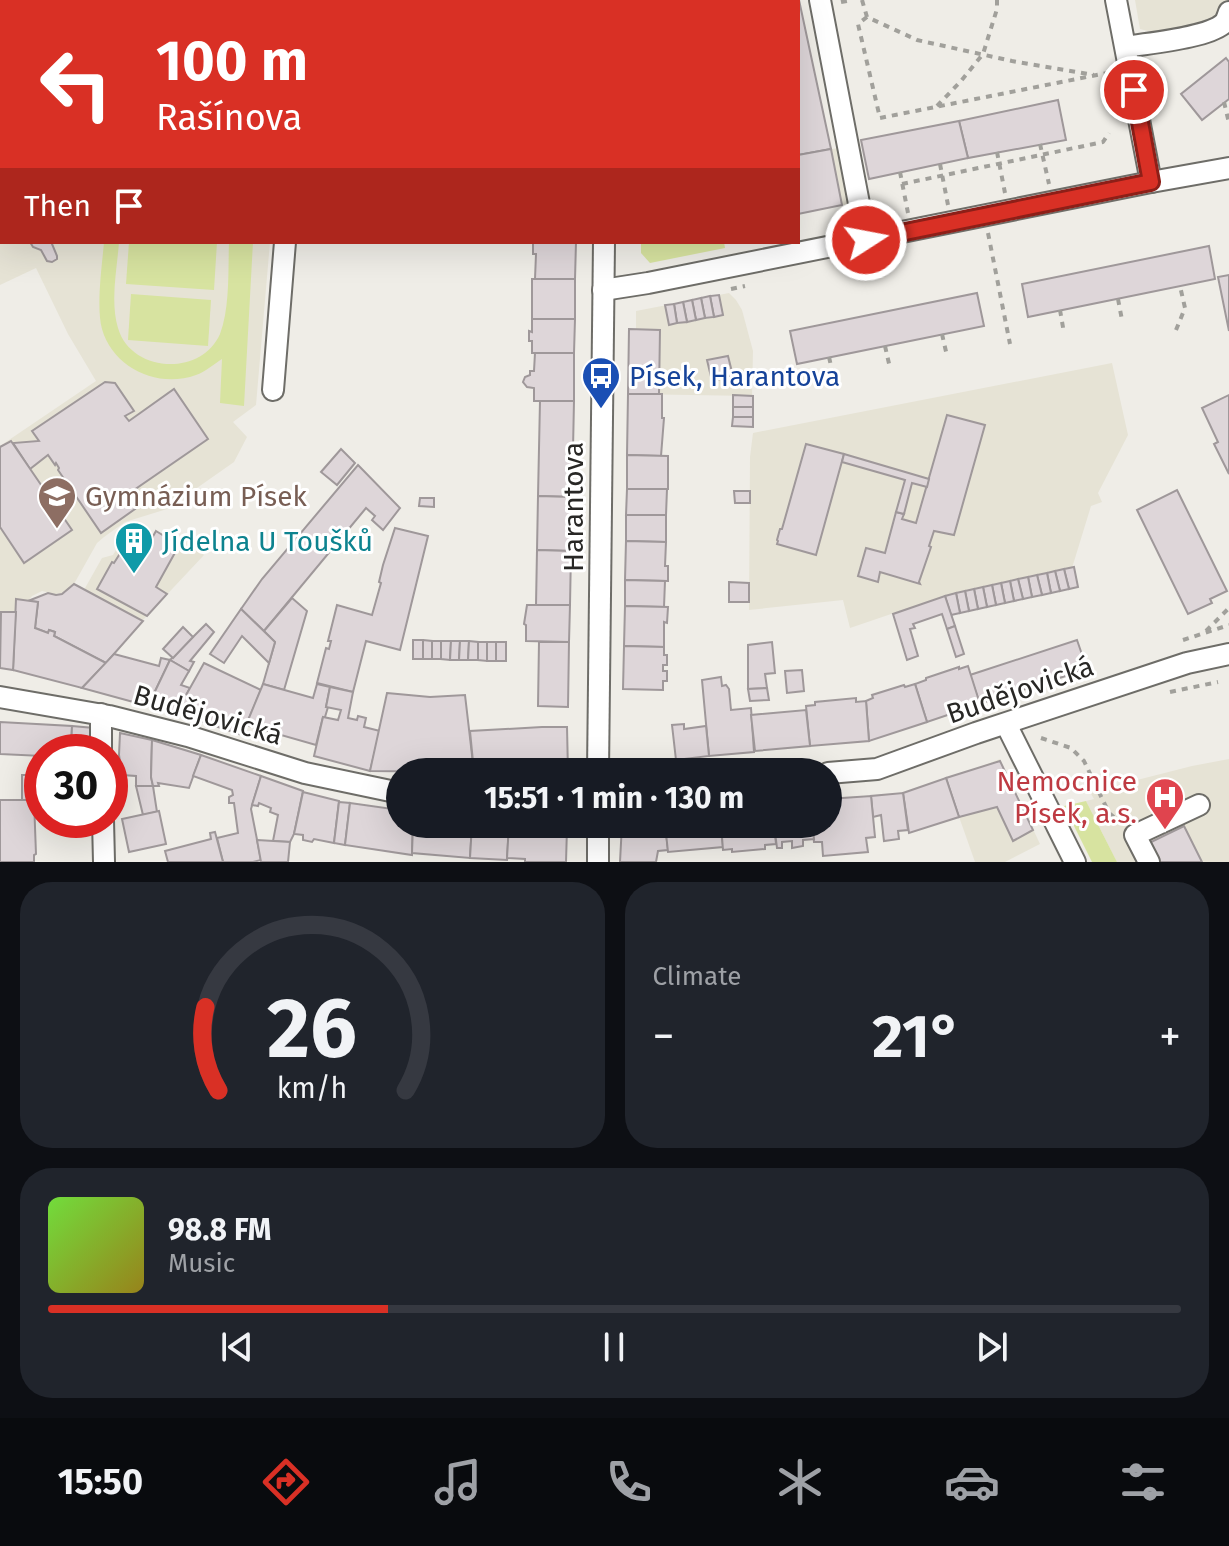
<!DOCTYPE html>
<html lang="en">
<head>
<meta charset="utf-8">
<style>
  :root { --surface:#171b24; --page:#20242c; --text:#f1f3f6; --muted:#9ea1a6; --line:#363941; --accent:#d93025 }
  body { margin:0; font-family:"Fira Sans",sans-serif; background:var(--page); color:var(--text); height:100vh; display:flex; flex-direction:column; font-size:30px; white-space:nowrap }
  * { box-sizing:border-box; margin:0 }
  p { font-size:26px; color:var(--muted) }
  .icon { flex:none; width:44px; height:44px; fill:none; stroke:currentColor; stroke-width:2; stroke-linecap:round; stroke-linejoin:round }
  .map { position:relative; height:862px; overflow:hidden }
  .side { display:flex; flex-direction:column; gap:20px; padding:20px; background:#0d0f14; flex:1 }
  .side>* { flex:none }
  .banner { position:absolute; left:0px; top:0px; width:800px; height:244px; box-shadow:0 8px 32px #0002; background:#d93025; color:#fff; overflow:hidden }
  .speed { position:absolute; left:24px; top:734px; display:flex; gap:16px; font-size:40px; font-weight:700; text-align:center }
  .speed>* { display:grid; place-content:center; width:104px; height:104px; border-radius:50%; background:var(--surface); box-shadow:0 8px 32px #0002; line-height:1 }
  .speed .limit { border:12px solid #d22; background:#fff; color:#111 }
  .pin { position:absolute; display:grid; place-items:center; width:68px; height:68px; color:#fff; margin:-34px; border:4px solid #fff; border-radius:50%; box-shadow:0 2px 8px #0007 }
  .me { position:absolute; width:88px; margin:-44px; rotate:79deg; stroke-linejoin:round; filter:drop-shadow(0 0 6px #0008) }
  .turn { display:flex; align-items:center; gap:28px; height:168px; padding:0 24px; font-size:36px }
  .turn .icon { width:104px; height:104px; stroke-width:2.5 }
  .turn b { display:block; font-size:56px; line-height:68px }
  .then { display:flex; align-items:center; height:76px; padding:0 24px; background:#0003; gap:16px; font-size:30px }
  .big { font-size:60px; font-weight:700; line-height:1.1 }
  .side .card { flex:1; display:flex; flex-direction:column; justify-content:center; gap:12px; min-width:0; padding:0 28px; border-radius:32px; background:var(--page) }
  .side .dial { align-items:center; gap:0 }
  .dial svg { height:208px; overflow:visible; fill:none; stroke:var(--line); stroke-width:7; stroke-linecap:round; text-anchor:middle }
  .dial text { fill:var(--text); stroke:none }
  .song { display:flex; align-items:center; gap:24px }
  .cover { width:96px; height:96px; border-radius:12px; background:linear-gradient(135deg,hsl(100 70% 55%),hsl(50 70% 35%)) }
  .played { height:8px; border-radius:4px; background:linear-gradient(90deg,var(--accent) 30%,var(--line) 30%) }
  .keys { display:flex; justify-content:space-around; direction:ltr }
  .heat { display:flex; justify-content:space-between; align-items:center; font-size:44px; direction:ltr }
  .side .tiles { flex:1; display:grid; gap:20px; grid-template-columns:1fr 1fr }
  .card:last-child { grid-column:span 2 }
  .trip { position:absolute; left:386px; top:758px; width:456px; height:80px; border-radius:40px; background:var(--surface); box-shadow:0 8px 32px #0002; font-weight:700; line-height:80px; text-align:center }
  .tabs { display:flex; height:128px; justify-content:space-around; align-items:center; background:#090b0e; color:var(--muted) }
  .tabs .icon { width:56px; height:56px }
  .tabs .current { color:var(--accent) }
  .tabs b { font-size:36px; color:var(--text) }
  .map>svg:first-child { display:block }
  .built { fill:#e6e3d5 }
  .green { fill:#d7e3a0 }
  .building { fill:#ded6d9; stroke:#9f989a; stroke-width:2 }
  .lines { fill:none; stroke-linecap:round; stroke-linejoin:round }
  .minor-casing { stroke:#6e6d68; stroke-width:24 }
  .path { stroke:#a1a09b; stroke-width:4; stroke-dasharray:6 6; stroke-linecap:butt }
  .minor { stroke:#fff; stroke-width:20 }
  .route-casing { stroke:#8d1f18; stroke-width:20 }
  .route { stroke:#d93025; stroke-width:14 }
  .labels { text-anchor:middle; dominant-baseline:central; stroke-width:6; stroke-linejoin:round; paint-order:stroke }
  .transit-label { font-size:28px; fill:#164399; stroke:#fff; text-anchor:start }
  .education-label { font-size:28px; fill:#785e54; stroke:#fff; text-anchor:start }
  .street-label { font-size:28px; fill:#282725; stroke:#fff }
  .culture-label { font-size:28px; fill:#0d838f; stroke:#fff; text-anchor:start }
  .health-label { font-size:28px; fill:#be3a42; stroke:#fff; text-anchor:end }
</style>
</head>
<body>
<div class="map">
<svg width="1229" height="862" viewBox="0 0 1229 862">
  <rect width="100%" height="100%" fill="#efede7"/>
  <g class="built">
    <polygon points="9,0 273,0 266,2 10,2"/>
    <polygon points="1135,0 1227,0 1227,1 1223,11 1212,22 1160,34 1140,29"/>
    <polygon points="2,119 2,242 270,242 256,405 233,422 247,437 234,462 167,509 125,522 104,537 97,543 74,584 67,592 55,594 42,591 32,596 28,601 16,599 14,670 0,668 0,446 96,381 68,334 36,268 0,285 0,120"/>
    <polygon points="838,148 850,204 798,213 798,155"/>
    <polygon points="729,293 736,300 742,310 753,351 752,396 628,394 629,329 636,329 636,311"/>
    <polygon points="1112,363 1128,435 1098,493 1102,502 1091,506 1072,568 944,596 850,628 843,600 749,610 750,457 753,433"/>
    <polygon points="155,532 174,541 176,538 182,540 185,538 204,555 143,620 84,590 102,558 113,555 122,540 133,535 148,544"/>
    <polygon points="1000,759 1040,844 1005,862 975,862 946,780"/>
    <polygon points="1229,759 1229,862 1117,862 1086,801 1094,799 1090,792 1192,766"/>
  </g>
  <g class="green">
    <path d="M104 242H119C117 270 110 301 118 328 131 373 201 377 220 334 230 308 228 270 229 242H253L244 406 220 403 222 359C214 364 205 372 196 375 158 389 113 368 102 329 96 307 102 266 104 242Z"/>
    <polygon points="129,242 217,242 214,290 126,284"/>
    <polygon points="641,242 724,242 725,248 650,263 641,253"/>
    <polygon points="131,294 211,300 208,346 128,340"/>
    <polygon points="1086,801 1117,862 1092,862 1064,806"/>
  </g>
  <g class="building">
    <polygon points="76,0 126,0 127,2 71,2"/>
    <polygon points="126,0 198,0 193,2 127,2"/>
    <polygon points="405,0 439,0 439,2 396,2"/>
    <polygon points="439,0 503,0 504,2 439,2"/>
    <polygon points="724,0 777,0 766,2 725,2"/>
    <polygon points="777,0 799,0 831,149 798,155 798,2 766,2"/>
    <polygon points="1226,58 1229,62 1229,99 1202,120 1181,94"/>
    <polygon points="1058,100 1066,140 968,158 959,121"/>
    <polygon points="959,121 968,158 869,179 861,140"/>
    <polygon points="831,149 842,205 798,214 798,155"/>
    <polygon points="30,242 53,242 52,244 57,256 57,259 52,262 47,261 41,250 33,247"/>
    <polygon points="533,242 576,242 575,279 535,279 536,254 533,254"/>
    <polygon points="1209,246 1215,279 1028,317 1022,284"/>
    <polygon points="1229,275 1229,331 1218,277"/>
    <rect x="532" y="279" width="43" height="40"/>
    <polygon points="977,293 984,326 797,364 790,331"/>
    <polygon points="719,295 723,315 714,317 710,296"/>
    <polygon points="710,296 714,317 705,318 701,298"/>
    <polygon points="701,298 705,318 696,320 692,300"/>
    <polygon points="692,300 696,320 687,322 683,302"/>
    <polygon points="683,302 687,322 677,323 674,304"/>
    <polygon points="674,304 677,323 669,325 665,305"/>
    <polygon points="532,319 575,319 574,353 532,353 532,341 529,341 529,331 532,332"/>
    <polygon points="629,329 660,330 659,394 628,394"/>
    <polygon points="535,353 574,353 574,401 534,401 534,388 527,387 523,382 525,377 530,375 530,371 534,371"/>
    <polygon points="728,356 733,376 712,381 707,360"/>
    <polygon points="105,382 115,383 134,411 125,416 129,421 174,389 208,439 131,492 128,490 123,494 135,509 101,533 58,470 59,468 56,463 55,465 48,455 30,469 13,443 39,441 32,431"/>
    <polygon points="628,394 662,394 662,418 664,418 661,456 627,455"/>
    <polygon points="733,395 753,396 753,407 733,407"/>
    <polygon points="1229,395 1229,474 1214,444 1218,442 1202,408"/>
    <polygon points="540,401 574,401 572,497 538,496"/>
    <rect x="733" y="407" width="20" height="10"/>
    <polygon points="947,415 985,425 954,535 934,531 929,546 931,547 919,582 920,584 880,572 878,582 858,576 866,548 885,553 896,512 904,514 902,519 916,523"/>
    <polygon points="733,417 753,417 753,427 732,426"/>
    <polygon points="11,441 72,530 24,563 0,527 0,447"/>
    <polygon points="806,444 844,454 816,555 777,544 778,541 777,540 780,529 782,529"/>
    <polygon points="341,449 355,463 337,485 321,472"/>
    <polygon points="844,454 929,479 927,487 912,483 904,514 896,512 905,480 842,462"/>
    <polygon points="627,455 668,456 668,489 627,489"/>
    <polygon points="358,465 400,508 383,530 372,520 375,516 366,508 264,631 241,609 262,579"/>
    <polygon points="627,489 667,489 666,515 626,515"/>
    <polygon points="1177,490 1227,591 1210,599 1212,603 1188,614 1137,510"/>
    <polygon points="734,491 750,491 750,503 735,503"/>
    <polygon points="538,496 572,497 571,551 537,550"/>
    <polygon points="420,498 434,498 434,507 419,506"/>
    <polygon points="626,515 666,515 666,542 626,541"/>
    <polygon points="395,528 428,536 400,650 366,641 353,692 317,683 326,648 329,649 331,641 328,641 337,605 372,615 381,583 379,582 383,565"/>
    <polygon points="156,531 174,542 177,537 182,540 156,587 167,594 147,616 97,589 112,562 114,563 126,544 143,554"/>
    <polygon points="626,541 666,542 665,566 668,566 668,581 625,580"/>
    <polygon points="537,550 571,551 570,605 536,605"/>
    <polygon points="1074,567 1078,587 1069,589 1064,569"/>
    <polygon points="1064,569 1069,589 1060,591 1055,571"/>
    <polygon points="1055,571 1060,591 1051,593 1047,573"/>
    <polygon points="1047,573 1051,593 1042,595 1037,575"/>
    <polygon points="1037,575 1042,595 1032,597 1028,577"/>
    <polygon points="1028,577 1032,597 1023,599 1018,579"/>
    <polygon points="1018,579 1023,599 1014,601 1010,581"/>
    <polygon points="625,580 665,581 664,607 625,606"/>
    <polygon points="1010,581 1014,601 1005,603 1001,583"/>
    <polygon points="729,582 749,583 749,602 729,602"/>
    <polygon points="1001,583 1005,603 996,605 992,585"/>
    <polygon points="74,584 143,621 106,663 54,636 55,632 49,630 48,633 35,628 38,602 28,601 48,593 56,595 62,594"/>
    <polygon points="992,585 996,605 987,607 983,587"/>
    <polygon points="983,587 987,607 978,609 974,589"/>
    <polygon points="974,589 978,609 969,611 965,591"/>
    <polygon points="965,591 969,611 960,613 956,593"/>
    <polygon points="956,593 960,613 951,615 945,596"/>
    <polygon points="945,596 955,626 947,629 942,614 913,624 915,628 910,629 918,656 907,660 893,614"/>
    <polygon points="292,598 307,611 284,690 263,684 275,642 264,631"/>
    <polygon points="16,599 38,602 35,628 48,633 49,630 55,632 54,636 106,663 82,688 13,670"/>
    <polygon points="527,605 570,605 569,642 526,641 526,625 524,624"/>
    <polygon points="625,606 668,607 667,623 664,622 664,647 624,646"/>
    <polygon points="241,609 275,642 269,663 242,636 224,663 210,654"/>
    <polygon points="1,612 16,612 13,670 0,668"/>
    <polygon points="206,624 214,632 190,661 194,662 189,671 170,660"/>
    <polygon points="955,626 964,654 956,657 947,629"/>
    <polygon points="183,627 193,637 173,658 163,649"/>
    <rect x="413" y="640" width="10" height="19"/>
    <polygon points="423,640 432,641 432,659 423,659"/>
    <polygon points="1077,640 1087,669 980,704 970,675"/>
    <rect x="432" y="641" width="9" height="18"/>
    <polygon points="441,641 451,641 450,660 441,659"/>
    <polygon points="451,641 460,641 459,660 450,660"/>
    <polygon points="460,641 469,641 468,660 459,660"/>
    <polygon points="469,641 478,642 478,660 468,660"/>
    <polygon points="478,642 487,642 487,661 478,660"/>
    <rect x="487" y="642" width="9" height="19"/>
    <rect x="496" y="642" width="10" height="19"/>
    <polygon points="539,642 569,642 568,707 538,706"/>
    <polygon points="772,642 775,673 765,674 767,688 748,689 748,645"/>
    <polygon points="624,646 664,647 664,655 667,655 667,665 663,665 663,671 667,671 667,681 663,681 663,690 623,689"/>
    <polygon points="114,654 159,666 161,658 170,660 148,706 82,688"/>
    <polygon points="170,660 189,671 181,685 190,688 176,713 148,706"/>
    <polygon points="204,663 261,690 242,735 176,713"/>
    <polygon points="968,666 980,704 927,722 915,684 926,680 926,678 959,667 959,669"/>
    <polygon points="802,670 804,691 787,693 785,671"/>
    <polygon points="721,677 722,686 726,685 729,689 731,710 751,708 754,752 709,756 702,680"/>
    <polygon points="263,684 313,698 317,684 330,687 326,707 328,707 325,717 323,717 316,745 246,725"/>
    <polygon points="915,684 927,722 869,741 866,701 873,698 872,695 904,685 905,687"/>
    <polygon points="330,687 353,692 348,718 357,720 358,716 366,718 364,727 380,731 370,771 314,756 323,717 338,720 341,710 326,707"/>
    <polygon points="767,688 769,700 750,701 748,689"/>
    <polygon points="387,693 430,697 465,695 474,772 370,771"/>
    <polygon points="856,698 856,702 866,701 869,741 810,746 806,706 815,705 815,702"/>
    <polygon points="806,710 810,746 755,751 751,715"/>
    <polygon points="0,722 72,726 71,752 42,752 42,756 0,754"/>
    <polygon points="684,724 684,729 706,726 709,756 676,760 672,725"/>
    <polygon points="72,726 94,728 94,752 71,752"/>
    <polygon points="542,727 567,727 568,772 474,772 470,731"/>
    <polygon points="120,733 152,740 151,777 153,786 136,786 136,776 122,775 119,755"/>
    <polygon points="152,740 201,755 189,788 158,783 159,786 153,786 151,777"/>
    <polygon points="201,755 261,776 251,809 261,860 253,862 223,862 217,838 238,833 234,803 229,803 229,797 233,795 232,790 193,776"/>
    <polygon points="1000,761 1033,830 1013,841 997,807 959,817 946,778"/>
    <polygon points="38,767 42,767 42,800 22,800 22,775 36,775"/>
    <polygon points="261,776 303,791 294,834 290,842 273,841 278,815 270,812 271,808 259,803 258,806 252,805"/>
    <polygon points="946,778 959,817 909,833 903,793"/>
    <polygon points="136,786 153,786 157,812 143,815"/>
    <polygon points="303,792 339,801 334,843 314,839 312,842 303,840 303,835 294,834"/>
    <polygon points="903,793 908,830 898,831 899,839 884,841 881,815 873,817 871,796"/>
    <polygon points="871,796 875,837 866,838 868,852 823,856 822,842 814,842 812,824 828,824 828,799"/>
    <polygon points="0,800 34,800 36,854 34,855 34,862 0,862"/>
    <polygon points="339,802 350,803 345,845 334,843"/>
    <polygon points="350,803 400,810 400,824 413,824 412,855 345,845"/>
    <polygon points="159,811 166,844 129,852 122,819"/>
    <polygon points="413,824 472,824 470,858 412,853"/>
    <polygon points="472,824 509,824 507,860 470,858"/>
    <polygon points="509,824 563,824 567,828 566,862 525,862 525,859 507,858"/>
    <polygon points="622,824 665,824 668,850 658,851 656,862 620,862"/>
    <polygon points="665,824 721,824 723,847 668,852"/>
    <polygon points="721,824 774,824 776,844 765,845 765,849 732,852 732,849 723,850"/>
    <polygon points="774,824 812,824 814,839 803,840 803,846 792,848 792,841 782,842 782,848 777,848"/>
    <polygon points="1184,826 1202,862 1158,862 1149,843"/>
    <polygon points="215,832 223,862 168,862 165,851 211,839 210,833"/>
    <polygon points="257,840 290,842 288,862 261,862"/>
  </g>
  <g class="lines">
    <defs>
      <g id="minor">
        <polyline points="820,0 866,240"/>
        <polyline points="1116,0 1151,182"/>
        <polyline points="307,2 316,0"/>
        <polyline points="609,2 609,0"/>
        <path d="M1126 47C1148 43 1208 38 1224 23 1226 21 1228 15 1229 12"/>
        <polyline points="0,106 2,105"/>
        <polyline points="603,290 648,283 1151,182 1229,168"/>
        <polyline points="273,390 285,242"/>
        <polyline points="0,697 109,716 188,736 305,773 400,793"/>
        <polyline points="1006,724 1075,862"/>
        <polyline points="101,752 101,714"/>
        <polyline points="598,772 604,242"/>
        <polyline points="828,773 877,769 976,733 1187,663 1229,654"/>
        <polyline points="103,820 104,862"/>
        <polyline points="598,862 598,824"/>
        <polyline points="1149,862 1135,835 1199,805"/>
      </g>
    </defs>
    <use href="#minor" class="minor-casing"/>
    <g class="path">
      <polyline points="718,0 719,2"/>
      <polyline points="862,0 867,17 917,40 1012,61 1094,75"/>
      <polyline points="841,2 852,0"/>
      <polyline points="867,17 858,24 880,118 1112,72"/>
      <polyline points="1224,102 1229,123"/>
      <polyline points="937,106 961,81 983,54 997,9 997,0"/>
      <polyline points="1040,144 1049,184"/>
      <polyline points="997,152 1005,193"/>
      <polyline points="940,164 948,205"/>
      <polyline points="900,172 908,213"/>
      <polyline points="902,184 1103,142 1109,133"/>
      <polyline points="988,233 1010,344"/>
      <polyline points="731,289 745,286"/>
      <polyline points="1118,299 1122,320"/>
      <polyline points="1060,310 1064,333"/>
      <polyline points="1176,330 1185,308 1180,286"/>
      <polyline points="942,334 947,356"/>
      <polyline points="885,346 890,368"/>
      <polyline points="829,357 834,379"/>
      <polyline points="1206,631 1229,608"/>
      <polyline points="1183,640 1229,625"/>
      <polyline points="1170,692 1218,682"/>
      <polyline points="1041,738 1071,748 1084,761 1109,813 1121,823"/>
      <polyline points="660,764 660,772"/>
    </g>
    <use href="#minor" class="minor"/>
  </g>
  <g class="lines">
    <defs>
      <polyline id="route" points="866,240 1151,182 1134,90"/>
    </defs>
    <use href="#route" class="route-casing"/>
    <use href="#route" class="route"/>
  </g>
  <defs>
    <symbol id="bus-pin" viewBox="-11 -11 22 30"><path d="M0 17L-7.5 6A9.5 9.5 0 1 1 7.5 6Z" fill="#1a4fb4" stroke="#fff"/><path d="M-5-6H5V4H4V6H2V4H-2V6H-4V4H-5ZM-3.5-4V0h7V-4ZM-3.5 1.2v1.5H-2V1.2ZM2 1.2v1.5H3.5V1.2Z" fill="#fff"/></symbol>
    <symbol id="school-pin" viewBox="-11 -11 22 30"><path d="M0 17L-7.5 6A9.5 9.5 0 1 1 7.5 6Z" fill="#8d6e63" stroke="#fff"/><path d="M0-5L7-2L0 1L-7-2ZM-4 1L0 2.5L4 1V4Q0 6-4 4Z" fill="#fff"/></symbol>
    <symbol id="building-pin" viewBox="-11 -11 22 30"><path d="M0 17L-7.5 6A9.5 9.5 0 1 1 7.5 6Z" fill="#0f9aa8" stroke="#fff"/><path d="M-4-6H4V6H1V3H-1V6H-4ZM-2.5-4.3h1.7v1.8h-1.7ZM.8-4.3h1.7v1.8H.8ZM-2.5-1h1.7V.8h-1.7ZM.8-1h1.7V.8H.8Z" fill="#fff"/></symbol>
    <symbol id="hospital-pin" viewBox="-11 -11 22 30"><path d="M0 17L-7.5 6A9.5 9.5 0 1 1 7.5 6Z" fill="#e0444e" stroke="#fff"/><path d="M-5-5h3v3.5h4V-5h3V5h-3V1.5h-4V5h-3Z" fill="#fff"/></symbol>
  </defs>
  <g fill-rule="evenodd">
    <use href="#bus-pin" x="579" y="354" width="44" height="60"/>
    <use href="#school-pin" x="35" y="474" width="44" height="60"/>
    <use href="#building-pin" x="112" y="519" width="44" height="60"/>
    <use href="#hospital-pin" x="1143" y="775" width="44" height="60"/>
  </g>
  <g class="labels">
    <g class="transit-label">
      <text x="629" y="376">Písek, Harantova</text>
    </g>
    <g class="education-label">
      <text x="85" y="496">Gymnázium Písek</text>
    </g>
    <g class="street-label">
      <text transform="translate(573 507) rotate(-90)">Harantova</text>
      <text transform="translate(1020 690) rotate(-19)">Budějovická</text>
      <text transform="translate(208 715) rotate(16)">Budějovická</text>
    </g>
    <g class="culture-label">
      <text x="162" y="541">Jídelna U Toušků</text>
    </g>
    <g class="health-label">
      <text x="1137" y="781">Nemocnice<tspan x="1137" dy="32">Písek, a.s.</tspan></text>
    </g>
  </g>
</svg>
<div class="speed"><div class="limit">30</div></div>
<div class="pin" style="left:1134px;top:90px;background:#d93025"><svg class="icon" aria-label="arrive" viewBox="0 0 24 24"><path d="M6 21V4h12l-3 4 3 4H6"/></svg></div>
<svg class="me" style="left:866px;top:240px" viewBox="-20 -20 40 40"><circle r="17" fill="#d93025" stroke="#fff" stroke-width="3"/><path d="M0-11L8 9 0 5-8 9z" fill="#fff"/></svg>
<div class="trip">15:51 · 1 min · 130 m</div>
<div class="banner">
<div class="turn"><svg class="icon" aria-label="left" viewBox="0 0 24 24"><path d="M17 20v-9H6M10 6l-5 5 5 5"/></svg><div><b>100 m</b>Rašínova</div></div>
<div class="then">Then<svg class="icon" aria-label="arrive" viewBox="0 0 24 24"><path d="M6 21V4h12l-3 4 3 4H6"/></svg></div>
</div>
</div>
<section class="side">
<div class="tiles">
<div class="card dial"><svg viewBox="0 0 100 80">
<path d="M14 69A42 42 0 1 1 86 69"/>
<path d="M14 69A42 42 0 0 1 9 37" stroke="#d93025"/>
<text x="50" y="56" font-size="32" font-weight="700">26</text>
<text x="50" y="72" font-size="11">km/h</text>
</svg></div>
<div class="card"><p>Climate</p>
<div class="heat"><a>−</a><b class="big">21°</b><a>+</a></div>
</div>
<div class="card">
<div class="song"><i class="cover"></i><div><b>98.8 FM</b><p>Music</p></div></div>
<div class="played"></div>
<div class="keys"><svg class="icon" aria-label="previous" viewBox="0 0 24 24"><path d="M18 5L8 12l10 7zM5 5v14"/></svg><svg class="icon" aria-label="pause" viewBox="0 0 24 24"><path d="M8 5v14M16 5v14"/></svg><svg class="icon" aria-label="next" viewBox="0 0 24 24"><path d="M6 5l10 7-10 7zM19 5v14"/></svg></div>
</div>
</div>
</section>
<nav class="tabs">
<b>15:50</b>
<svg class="icon current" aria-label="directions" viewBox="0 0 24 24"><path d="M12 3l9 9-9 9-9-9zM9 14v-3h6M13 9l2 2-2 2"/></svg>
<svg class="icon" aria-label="music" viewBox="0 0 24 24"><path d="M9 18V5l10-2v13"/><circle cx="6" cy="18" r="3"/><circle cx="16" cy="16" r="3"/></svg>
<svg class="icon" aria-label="phone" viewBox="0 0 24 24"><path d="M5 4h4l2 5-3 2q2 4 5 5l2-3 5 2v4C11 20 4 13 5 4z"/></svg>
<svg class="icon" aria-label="climate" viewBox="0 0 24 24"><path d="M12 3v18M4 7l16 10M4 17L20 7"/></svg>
<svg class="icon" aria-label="car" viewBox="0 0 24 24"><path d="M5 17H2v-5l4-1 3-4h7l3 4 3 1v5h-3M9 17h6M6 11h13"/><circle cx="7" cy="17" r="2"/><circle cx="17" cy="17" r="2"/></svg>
<svg class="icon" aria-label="filters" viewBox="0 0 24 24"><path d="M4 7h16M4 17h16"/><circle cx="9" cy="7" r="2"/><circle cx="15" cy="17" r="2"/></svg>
</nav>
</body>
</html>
